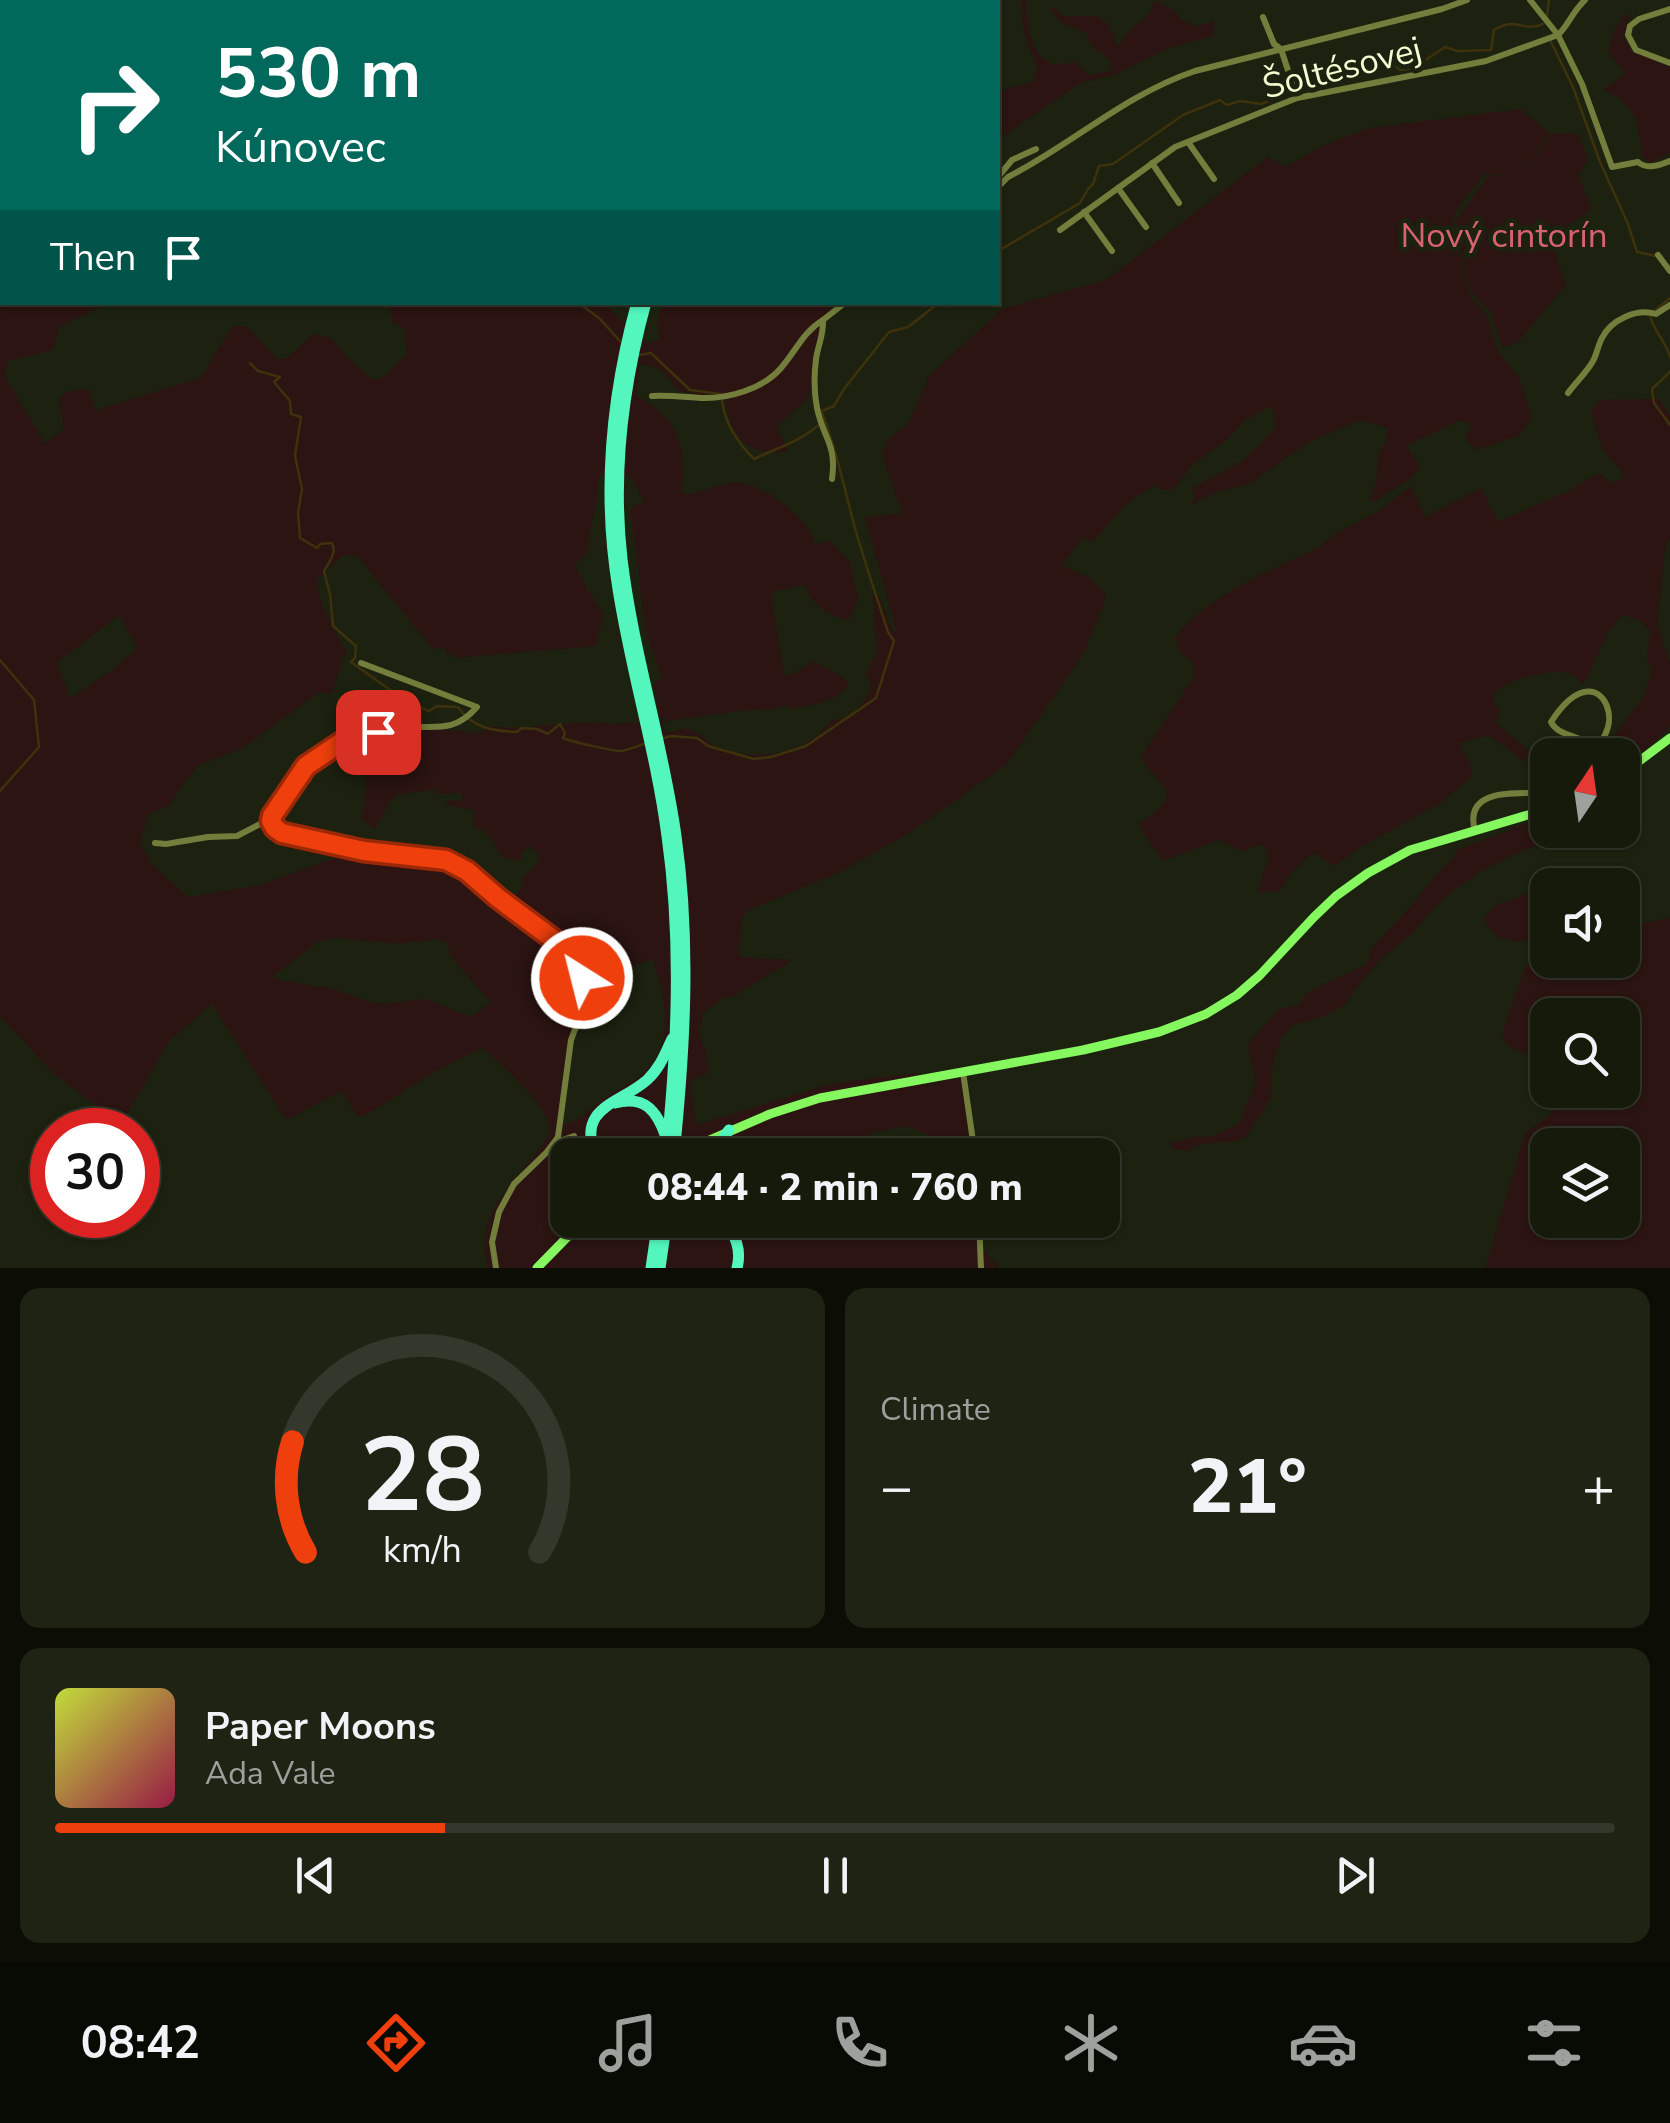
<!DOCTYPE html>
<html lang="en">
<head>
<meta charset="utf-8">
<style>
  :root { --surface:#151a0b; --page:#1e2314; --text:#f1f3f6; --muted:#9da19d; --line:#34382c; --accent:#ee3f0c }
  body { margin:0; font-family:"Nunito Sans",sans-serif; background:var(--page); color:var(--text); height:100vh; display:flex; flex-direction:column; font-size:38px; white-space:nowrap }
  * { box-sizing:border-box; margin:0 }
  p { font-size:32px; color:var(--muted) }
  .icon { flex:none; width:55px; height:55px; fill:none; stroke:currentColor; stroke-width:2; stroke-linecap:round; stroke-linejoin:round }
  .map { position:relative; height:1268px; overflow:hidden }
  .side { display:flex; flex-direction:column; gap:20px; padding:20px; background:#0c0e06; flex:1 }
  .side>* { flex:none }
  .hud { position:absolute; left:0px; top:0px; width:1000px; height:305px; box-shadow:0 2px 8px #0004,0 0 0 2px var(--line); background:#00695c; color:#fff; overflow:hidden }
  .needle { width:65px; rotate:13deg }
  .fabs { position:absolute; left:1530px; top:738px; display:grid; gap:20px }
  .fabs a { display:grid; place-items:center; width:110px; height:110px; border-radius:20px; background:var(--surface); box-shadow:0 2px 8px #0004,0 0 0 2px var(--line); font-size:50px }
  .speed { position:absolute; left:30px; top:1108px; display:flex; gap:20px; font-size:50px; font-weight:700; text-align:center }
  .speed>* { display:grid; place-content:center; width:130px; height:130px; border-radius:50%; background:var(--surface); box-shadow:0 2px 8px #0004,0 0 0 2px var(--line); line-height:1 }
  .speed .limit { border:15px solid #d22; background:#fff; color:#111 }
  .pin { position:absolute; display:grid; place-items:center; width:85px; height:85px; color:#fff; margin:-42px; border-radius:20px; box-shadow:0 5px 15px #0006 }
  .me { position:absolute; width:110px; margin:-55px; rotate:324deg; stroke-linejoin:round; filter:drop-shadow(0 0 8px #0008) }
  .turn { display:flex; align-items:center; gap:35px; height:210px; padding:0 50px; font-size:45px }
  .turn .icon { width:130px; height:130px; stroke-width:2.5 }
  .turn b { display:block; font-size:70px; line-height:85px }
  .then { display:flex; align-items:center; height:95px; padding:0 50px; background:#0003; gap:20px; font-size:38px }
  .big { font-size:75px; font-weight:800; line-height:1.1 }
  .side .tile { flex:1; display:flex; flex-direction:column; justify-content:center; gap:15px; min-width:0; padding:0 35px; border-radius:20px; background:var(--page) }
  .side .dial { align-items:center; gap:0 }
  .dial svg { height:260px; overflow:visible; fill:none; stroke:var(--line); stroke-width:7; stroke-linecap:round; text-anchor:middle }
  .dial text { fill:var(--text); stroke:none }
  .song { display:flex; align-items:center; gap:30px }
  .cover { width:120px; height:120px; border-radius:15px; background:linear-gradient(135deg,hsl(70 70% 55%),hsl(340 70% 35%)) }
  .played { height:10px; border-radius:5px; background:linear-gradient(90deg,var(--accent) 25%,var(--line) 25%) }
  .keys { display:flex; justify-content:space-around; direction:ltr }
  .heat { display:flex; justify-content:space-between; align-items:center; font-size:55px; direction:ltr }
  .side .tiles { flex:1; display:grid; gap:20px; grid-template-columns:1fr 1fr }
  .tile:last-child { grid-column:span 2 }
  .trip { position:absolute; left:550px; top:1138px; width:570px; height:100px; border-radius:20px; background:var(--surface); box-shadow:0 2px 8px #0004,0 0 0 2px var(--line); font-weight:800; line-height:100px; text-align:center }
  .tab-bar { display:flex; height:160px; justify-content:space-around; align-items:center; background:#080a04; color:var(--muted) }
  .tab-bar .icon { width:70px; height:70px }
  .tab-bar .selected { color:var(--accent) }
  .tab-bar b { font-size:45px; color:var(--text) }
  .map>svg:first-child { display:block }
  .green { fill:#2b1412; fill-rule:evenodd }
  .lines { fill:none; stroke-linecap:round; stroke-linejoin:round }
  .stream { stroke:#3d320c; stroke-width:2.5 }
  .minor { stroke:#747e3c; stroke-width:6 }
  .major { stroke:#85f75f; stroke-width:9 }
  .highway { stroke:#53f6bc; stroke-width:11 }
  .route-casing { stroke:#9b2908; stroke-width:25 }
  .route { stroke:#ee3f0c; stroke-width:18 }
  .labels { text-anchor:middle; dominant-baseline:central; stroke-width:10; stroke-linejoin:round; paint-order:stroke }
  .street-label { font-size:35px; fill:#f2fdd2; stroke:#1c220f }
  .park-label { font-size:35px; fill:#d96271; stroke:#1c220f }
</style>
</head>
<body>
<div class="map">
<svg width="1670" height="1268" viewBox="0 0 1670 1268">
  <rect width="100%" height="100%" fill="#1c220f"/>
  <g class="green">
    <path d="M0 0H415L416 2H2V302L109 303 59 327 53 350 8 361 5 377 45 443 64 429 59 401 65 392 89 389 96 410 200 378 233 326H247L277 359 287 358 313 334 331 338 353 363 372 380 383 377 407 354 404 328 393 323 388 303H603L647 343 660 339 657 322 659 311 670 303H832L808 399 776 426 789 451C749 458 730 437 725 399L678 391C669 374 659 366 640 364L636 395C645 401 655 407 663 415 684 435 686 467 681 494 696 494 705 490 720 485 747 477 774 494 793 512 803 522 813 529 814 544L829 541 849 560 858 600 848 621C830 615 810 605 805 585L771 592 784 676 793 674 814 661 842 677 849 685C833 703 814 705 791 709L786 706 776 709 739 711 662 722 665 732C675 733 679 728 688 729 699 731 706 742 715 746 750 763 809 755 830 721 835 719 841 719 846 717 859 712 867 696 872 685L865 674 877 652 873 595H879L892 630 897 633 865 517 902 513 882 455 888 439 907 426 929 376 1002 309 1106 280 1268 157 1286 167 1320 147 1369 128 1520 109 1549 132 1521 179 1551 133 1578 134 1588 159 1578 176 1592 209 1551 239 1566 285 1517 343 1502 347 1490 311 1470 291 1454 223 1489 175 1512 176 1485 173 1458 207 1452 222 1470 297 1487 315 1498 352 1519 377 1532 417 1520 435 1476 450 1466 439 1471 423 1458 421 1406 446 1421 468 1408 480 1375 501H1369L1376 483 1378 455 1385 443 1388 430 1382 425H1374L1360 420 1309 442 1251 483 1216 492 1191 505 1195 496 1191 489 1244 460 1276 428 1275 416 1270 406 1244 421 1227 440 1194 463 1173 489 1161 490 1154 486C1127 500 1111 519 1093 543L1083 537 1062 566 1089 577 1106 594 1104 604 1082 656 1006 765 909 833 838 873 751 909 743 915 738 952 740 957 793 960 732 997 723 998 703 1013C702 1019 700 1025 700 1031 701 1047 711 1053 707 1073L690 1081 696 1125 833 1083 918 1073 922 1085 961 1078 972 1155 940 1146 926 1134 907 1126 871 1133 864 1141 866 1151 887 1141 919 1149 930 1155H568V1220H976L977 1244 1000 1268H488C474 1223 505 1190 532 1158 538 1151 547 1140 549 1132 554 1111 498 1060 482 1048 440 1067 403 1091 365 1116H357L342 1091 286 1120 212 1004 170 1040 121 1124 53 1073 0 1016ZM599 475 630 476 645 502 634 505 631 510C635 546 640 583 644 619 646 640 657 658 661 679L653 684 661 721 615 724 581 722 511 728 490 726 480 733 391 725 401 764 366 774 364 811 360 818 375 829 391 800 400 794 436 790 437 794 462 793V800L445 801 447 805 474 810 473 826C479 829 485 831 489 836 502 849 492 860 522 860V852L529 846 539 854V861L524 877 519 892 514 895 505 891 500 893 496 899 453 865 409 857 348 853 260 885 188 897 153 865 140 843 149 813 167 807 197 766 243 748 320 692 330 694 333 689 346 651 322 605 317 580 343 555 357 556 433 649 443 648 454 658 596 646 604 614 589 592 575 564 587 553C590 527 597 502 599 475ZM119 615 137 648 111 671 70 698 57 663ZM337 938 397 944 438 939 447 944 452 958 491 1002 472 1017 425 999 376 1004 333 989 279 980 273 976 319 941ZM654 960C655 974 662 985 663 999 668 1028 664 1059 638 1078 627 1085 615 1091 604 1099 585 1112 581 1122 557 1126L566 1063 583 1004 584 992 643 962Z"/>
    <path d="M1021 0H1026C1027 19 1029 54 1050 63 1058 66 1067 63 1075 62L1089 75 1110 71 1112 63 1102 53 1094 49 1086 33 1059 21 1051 10 1052 7 1064 16H1096L1109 25 1118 47 1127 33 1149 14 1155 0 1176 12 1181 20 1196 26 1215 21 1213 36 1169 48 1114 75 1080 83 998 140V91L1033 82C1042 59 1034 62 1027 42 1023 30 1021 13 1021 0Z"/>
    <path d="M1624 14 1629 16 1624 38 1631 51 1670 67V153L1650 163 1643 157C1637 124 1639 105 1603 90L1625 74 1608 51 1612 35Z"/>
    <path d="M1659 399 1670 415V540L1666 541 1657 625 1670 662V726L1644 752 1623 765 1622 755H1578L1603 750 1644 696 1652 670 1647 660 1650 630 1638 619 1622 615 1608 633 1584 684C1579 681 1575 676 1570 674 1552 667 1508 680 1494 693V703L1500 710 1495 722C1505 732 1528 747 1533 757L1526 758 1524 763 1518 756 1488 735 1460 743 1471 765 1472 776 1439 804 1362 846 1334 866 1312 853 1291 873 1280 891 1257 893 1269 856 1265 847 1259 845 1242 851 1219 840 1163 861 1138 825C1177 796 1173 797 1143 762L1141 757 1194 676 1193 663 1181 653 1175 638C1207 594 1274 570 1321 546L1332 536 1380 510 1411 486 1425 517 1482 488 1498 522 1568 491 1599 473 1613 483 1625 476 1603 450 1591 413 1598 400Z"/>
    <path d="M1547 816 1548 830H1564L1559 836 1506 858 1478 873 1451 892 1428 914 1417 929 1380 960 1356 988 1345 1005 1322 1017 1293 1025 1283 1036 1274 1059 1271 1079 1272 1096 1246 1137 1237 1141 1201 1144 1189 1151 1173 1149 1170 1143 1191 1137 1214 1136 1239 1123 1256 1081 1248 1048 1251 1039 1280 1009 1301 1004C1302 1001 1303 998 1304 996 1310 989 1355 970 1367 964L1371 948 1412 905 1440 870 1453 859 1456 850Z"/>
    <path d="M1546 886 1547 933C1526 945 1493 946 1484 918L1494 906Z"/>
    <path d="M1670 918V1268H1485L1525 1134 1571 1097 1584 1090H1622V1015H1548L1547 1065 1506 1044 1502 1034 1525 967 1547 953 1548 960H1622L1623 926ZM1548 1145H1622V1220H1548Z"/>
  </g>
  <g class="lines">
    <g class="stream">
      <polyline points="1547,16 1549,0"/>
      <polyline points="1551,42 1573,87 1600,162 1628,224 1637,252 1656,256"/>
      <path d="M1299 88 1312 83 1334 82 1361 60 1371 58 1389 63 1401 70 1414 68 1445 47 1457 51 1491 50 1494 30C1518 16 1523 33 1543 24"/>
      <polyline points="998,251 1080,203 1088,189 1093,184 1099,166 1113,164 1183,115 1220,100 1227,105 1240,101 1261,104 1291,92"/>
      <path d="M1670 298 1650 315C1653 331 1666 341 1670 357"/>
      <polyline points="577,302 599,318 620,341"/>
      <polyline points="639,355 651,353 690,390 720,394"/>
      <path d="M250 363 258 371 280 377 274 382 290 401 291 414 301 417 295 456 302 489 298 513 300 538 317 548 320 544 332 543C337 553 329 562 324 571L330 594 333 626 356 646 355 658 351 662 407 702 429 711 437 706 458 707C472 728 493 731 517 732L522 728 537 729 548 734 560 724 565 733 563 738C570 741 611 751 620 751 627 751 637 746 644 744"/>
      <polyline points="1670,372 1652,389 1654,403 1670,425"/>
      <path d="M722 401C725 424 738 443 754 459 779 447 797 443 819 425"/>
      <polyline points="824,410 834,406 844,389 889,332 908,327 940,302"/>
      <polyline points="0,660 34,700 39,747 0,791"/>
      <path d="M661 739 671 736 697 738 708 746 754 759 771 757 806 746 876 698 894 641 888 632C876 594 862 556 852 517 843 482 835 445 821 410"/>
    </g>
    <g class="minor">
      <path d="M1530 0 1558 35 1582 84 1612 167 1638 162C1646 170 1660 165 1670 161"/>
      <polyline points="1670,9 1639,19 1630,26 1628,35 1636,50 1670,63"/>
      <polyline points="1263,17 1274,44 1281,49 1297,98"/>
      <polyline points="1188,142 1214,179"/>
      <polyline points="1152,163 1179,203"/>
      <polyline points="998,177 1012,160 1036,149"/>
      <path d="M998 187 1008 177C1073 144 1124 95 1195 71L1442 9 1467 0"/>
      <polyline points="1118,188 1146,227"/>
      <polyline points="1084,212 1112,251"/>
      <path d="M1060 230 1175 147 1297 98 1486 61 1558 35C1569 24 1573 11 1585 0"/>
      <polyline points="1658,255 1670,271"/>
      <polyline points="944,304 945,302"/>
      <polyline points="823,320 846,302"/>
      <path d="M1568 393C1576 382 1587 372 1593 361 1597 354 1598 345 1602 338 1611 320 1636 308 1656 314L1670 305"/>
      <path d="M652 396C669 395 684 397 701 398 728 399 763 389 781 368 796 351 803 332 823 320 824 334 818 345 816 359 814 375 814 393 817 408 823 438 837 444 832 479"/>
      <path d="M361 663 477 707C454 733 437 726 406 727 375 728 330 743 307 765 298 774 280 805 272 817L273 825 281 833 364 851 445 859 467 871 498 898 561 945 574 961 584 989V1005L571 1040 558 1137 546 1153 514 1184 499 1212 492 1242 496 1268"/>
      <path d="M1574 755C1639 746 1603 641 1551 722 1559 737 1580 735 1592 746"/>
      <path d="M1475 831C1464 791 1508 793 1535 793 1540 783 1536 774 1538 764L1548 759"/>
      <polyline points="155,843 166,844 208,837 237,836 264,822 271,821"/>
      <polyline points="963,1072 975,1155"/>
      <polyline points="557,1142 574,1136"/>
      <polyline points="979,1220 981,1268"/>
    </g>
    <g class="major">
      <polyline points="1622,774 1670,738"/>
      <polyline points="682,1152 770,1114 820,1098 1083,1050 1159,1032 1206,1014 1237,995 1260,975 1314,917 1336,896 1368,873 1410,850 1548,809"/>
      <polyline points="537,1268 584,1220"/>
    </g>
    <g class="highway">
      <polyline points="831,2 834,0"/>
      <polyline points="844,2 847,0"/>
      <path d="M637 302C611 396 602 493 618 589 631 672 656 752 667 836 682 942 677 1049 666 1155"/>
      <path d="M646 302C623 386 612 472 622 559 633 652 663 742 676 836 691 942 685 1048 674 1155"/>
      <path d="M615 1103C645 1095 657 1111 666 1137"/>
      <polyline points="684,1151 685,1155"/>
      <path d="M595 1155C577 1106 620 1104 647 1080 660 1068 665 1054 672 1039"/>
      <polyline points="711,1155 729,1130"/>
      <path d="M725 1220C735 1236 742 1249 737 1268"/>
      <polyline points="651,1268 658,1220"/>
      <polyline points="660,1268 667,1220"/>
    </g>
  </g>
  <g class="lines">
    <defs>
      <polyline id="route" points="378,732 340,743 306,766 272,816 271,821 275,828 282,833 364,851 446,860 467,871 498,898 561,945 570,953 582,978"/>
    </defs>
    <use href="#route" class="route-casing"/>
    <use href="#route" class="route"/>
  </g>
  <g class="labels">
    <g class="street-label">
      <text transform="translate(1342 68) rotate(-14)">Šoltésovej</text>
    </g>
    <g class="park-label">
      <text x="1504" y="235">Nový cintorín</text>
    </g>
  </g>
</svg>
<div class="fabs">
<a><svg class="needle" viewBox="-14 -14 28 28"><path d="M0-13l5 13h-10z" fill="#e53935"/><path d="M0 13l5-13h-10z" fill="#9da19d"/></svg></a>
<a><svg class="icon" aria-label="sound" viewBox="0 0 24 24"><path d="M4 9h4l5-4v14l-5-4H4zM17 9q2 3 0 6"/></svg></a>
<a><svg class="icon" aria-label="search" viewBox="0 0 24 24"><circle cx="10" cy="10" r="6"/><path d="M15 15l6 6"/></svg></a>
<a><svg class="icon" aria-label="layers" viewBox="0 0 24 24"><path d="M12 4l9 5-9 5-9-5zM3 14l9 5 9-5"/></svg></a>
</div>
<div class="speed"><div class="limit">30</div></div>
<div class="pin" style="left:378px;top:732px;background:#d93025"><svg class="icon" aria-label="arrive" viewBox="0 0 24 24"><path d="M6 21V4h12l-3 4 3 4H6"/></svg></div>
<svg class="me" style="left:582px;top:978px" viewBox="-20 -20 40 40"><circle r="17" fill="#ee3f0c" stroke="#fff" stroke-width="3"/><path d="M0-11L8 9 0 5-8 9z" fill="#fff"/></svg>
<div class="trip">08:44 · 2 min · 760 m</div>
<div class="hud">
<div class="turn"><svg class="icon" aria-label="right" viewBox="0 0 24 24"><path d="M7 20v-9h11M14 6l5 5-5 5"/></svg><div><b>530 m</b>Kúnovec</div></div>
<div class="then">Then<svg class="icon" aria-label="arrive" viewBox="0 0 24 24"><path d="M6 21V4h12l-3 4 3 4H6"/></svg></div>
</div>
</div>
<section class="side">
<div class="tiles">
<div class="tile dial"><svg viewBox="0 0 100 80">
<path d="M14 69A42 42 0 1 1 86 69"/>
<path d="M14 69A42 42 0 0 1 10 35" stroke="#ee3f0c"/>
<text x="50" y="56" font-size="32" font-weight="700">28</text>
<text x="50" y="72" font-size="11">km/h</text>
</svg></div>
<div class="tile"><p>Climate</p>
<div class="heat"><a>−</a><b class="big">21°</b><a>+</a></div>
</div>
<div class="tile">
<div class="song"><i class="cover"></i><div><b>Paper Moons</b><p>Ada Vale</p></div></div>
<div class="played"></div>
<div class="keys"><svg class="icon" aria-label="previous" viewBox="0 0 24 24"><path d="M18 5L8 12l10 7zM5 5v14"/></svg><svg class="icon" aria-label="pause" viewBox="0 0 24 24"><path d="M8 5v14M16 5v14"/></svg><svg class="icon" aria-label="next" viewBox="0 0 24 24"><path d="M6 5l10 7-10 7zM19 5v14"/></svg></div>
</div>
</div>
</section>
<nav class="tab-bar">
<b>08:42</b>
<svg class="icon selected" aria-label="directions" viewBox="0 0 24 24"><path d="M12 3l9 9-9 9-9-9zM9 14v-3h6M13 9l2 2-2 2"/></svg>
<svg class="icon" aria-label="music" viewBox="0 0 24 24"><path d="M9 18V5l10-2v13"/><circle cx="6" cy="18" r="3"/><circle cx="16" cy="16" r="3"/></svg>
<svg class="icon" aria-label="phone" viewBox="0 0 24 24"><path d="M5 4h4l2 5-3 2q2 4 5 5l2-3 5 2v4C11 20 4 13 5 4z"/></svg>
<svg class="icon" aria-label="climate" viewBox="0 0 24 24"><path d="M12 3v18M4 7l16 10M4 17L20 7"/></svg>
<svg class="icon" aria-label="car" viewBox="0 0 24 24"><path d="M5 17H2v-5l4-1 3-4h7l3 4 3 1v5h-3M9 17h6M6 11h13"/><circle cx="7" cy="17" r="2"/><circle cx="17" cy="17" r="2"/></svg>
<svg class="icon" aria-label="filters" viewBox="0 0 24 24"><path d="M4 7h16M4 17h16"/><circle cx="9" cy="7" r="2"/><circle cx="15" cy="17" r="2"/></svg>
</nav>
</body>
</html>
